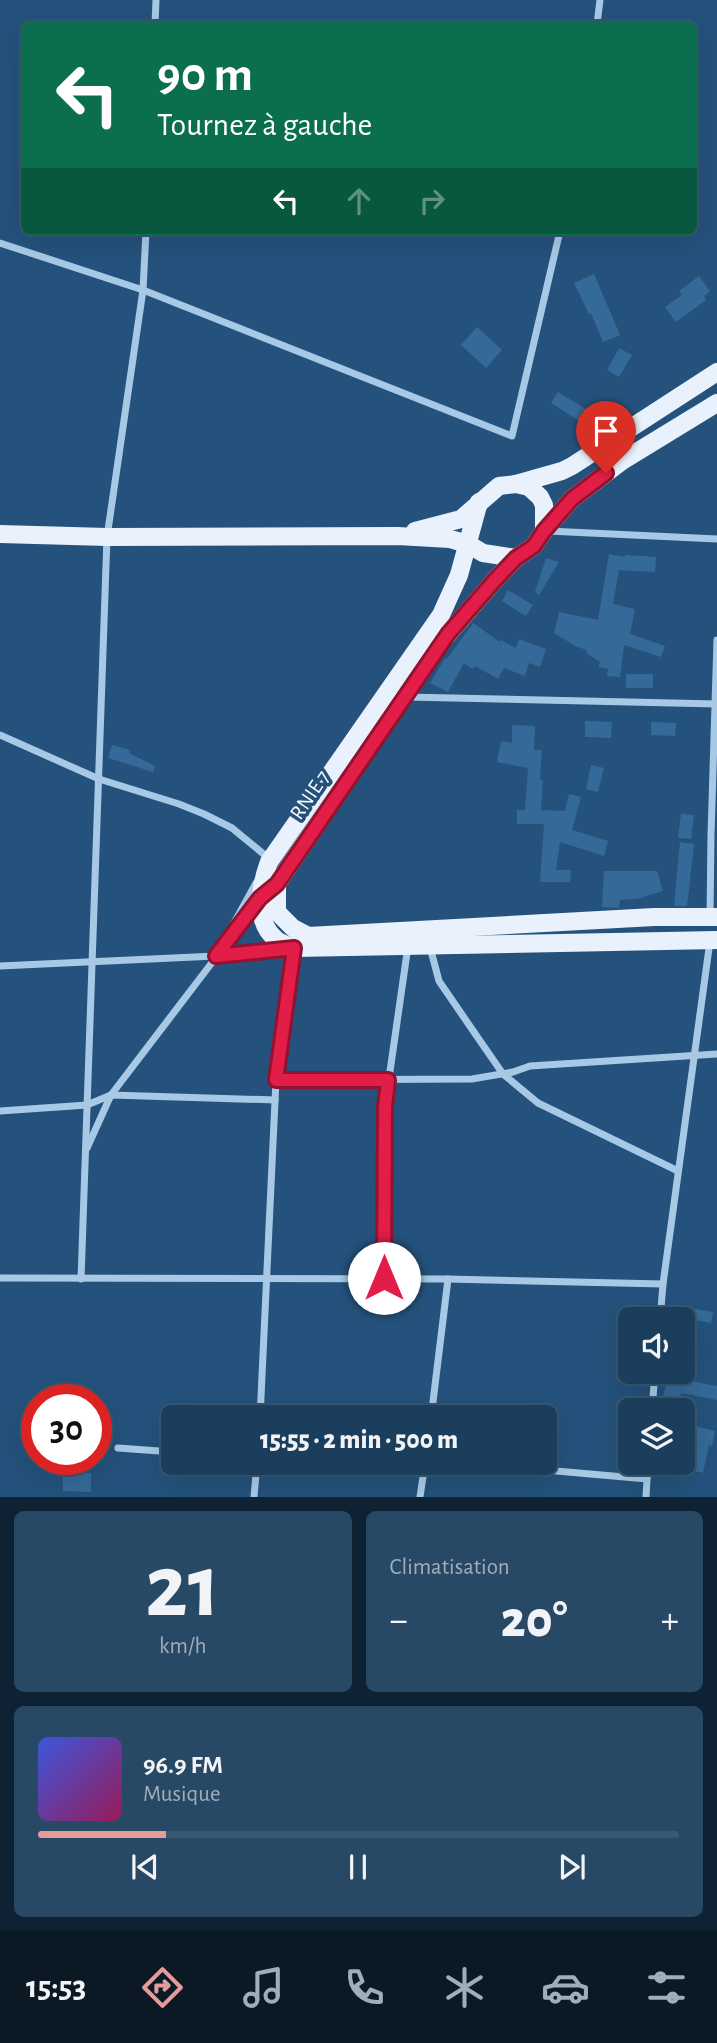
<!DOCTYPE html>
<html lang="fr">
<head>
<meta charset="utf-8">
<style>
  :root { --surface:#1b3e5d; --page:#284966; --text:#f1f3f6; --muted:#a0aebc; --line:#395772; --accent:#e69b98 }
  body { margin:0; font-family:"Alegreya Sans",sans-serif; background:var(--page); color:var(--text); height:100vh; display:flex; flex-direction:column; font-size:26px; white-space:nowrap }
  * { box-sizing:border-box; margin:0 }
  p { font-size:23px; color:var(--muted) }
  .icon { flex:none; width:38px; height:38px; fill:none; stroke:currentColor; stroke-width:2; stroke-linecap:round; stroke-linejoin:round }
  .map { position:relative; height:1497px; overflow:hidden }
  .sheet { display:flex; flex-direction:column; gap:14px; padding:14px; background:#0f2233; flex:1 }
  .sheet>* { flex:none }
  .top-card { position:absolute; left:21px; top:21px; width:676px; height:214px; border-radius:10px; box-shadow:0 7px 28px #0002,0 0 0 2px var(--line); background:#0b6e4f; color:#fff; overflow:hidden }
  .tools { position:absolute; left:618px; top:1307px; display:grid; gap:14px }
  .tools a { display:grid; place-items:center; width:77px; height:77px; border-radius:10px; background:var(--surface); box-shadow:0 7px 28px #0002,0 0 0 2px var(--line); font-size:35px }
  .speed { position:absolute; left:21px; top:1384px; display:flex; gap:14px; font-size:35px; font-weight:700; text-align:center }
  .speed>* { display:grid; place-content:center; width:91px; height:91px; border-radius:50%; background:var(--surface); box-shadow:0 7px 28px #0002,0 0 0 2px var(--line); line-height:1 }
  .speed .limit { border:10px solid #d22; background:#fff; color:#111 }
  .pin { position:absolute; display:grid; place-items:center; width:60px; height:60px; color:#fff; margin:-72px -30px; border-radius:50% 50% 50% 0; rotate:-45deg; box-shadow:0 0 7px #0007 }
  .pin .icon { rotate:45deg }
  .me { position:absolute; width:77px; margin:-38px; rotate:0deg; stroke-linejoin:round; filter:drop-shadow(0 0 5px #0008) }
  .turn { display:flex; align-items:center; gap:24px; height:147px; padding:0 21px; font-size:32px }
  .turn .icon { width:91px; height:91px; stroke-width:2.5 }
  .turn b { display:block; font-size:49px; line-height:60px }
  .lanes { display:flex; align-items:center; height:66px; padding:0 21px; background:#0003; justify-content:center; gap:35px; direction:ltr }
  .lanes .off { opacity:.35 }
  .big { font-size:52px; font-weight:800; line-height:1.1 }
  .sheet .card { flex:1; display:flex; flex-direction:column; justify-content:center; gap:10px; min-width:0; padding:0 24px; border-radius:10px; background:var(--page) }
  .sheet .dial { align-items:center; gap:0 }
  .dial b { font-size:91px; line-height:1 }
  .song { display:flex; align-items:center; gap:21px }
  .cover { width:84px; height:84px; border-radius:10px; background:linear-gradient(135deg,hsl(230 70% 55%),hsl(330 70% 35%)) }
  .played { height:7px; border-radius:4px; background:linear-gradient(90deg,var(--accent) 20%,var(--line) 20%) }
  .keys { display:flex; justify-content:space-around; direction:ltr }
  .heat { display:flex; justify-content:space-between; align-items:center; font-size:38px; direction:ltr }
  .sheet .tiles { flex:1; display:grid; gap:14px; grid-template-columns:1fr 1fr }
  .card:last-child { grid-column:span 2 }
  .trip { position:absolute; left:161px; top:1405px; width:396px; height:70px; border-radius:10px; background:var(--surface); box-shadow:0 7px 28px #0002,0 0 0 2px var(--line); font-weight:800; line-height:70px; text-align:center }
  .menu { display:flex; height:112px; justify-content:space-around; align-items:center; background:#0b1925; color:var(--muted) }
  .menu .icon { width:49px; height:49px }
  .menu .on { color:var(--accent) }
  .menu b { font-size:32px; color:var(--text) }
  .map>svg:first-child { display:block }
  .building { fill:#356a98 }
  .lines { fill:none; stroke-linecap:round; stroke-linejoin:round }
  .minor { stroke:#a8c9e5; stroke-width:7 }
  .primary { stroke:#e9f2fc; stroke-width:18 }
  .route-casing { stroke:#92132f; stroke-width:18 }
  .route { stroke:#e11d48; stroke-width:12 }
  .labels { text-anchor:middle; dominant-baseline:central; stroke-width:7; stroke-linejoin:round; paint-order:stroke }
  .street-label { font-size:21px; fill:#fff; stroke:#24527c }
</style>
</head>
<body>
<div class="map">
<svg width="717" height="1497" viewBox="0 0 717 1497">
  <rect width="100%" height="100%" fill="#24527c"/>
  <g class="building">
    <polygon points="594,274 620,335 603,342 591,313 589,314 574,283"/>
    <polygon points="699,276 710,291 704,296 706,300 676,322 665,307 682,295 679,291"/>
    <polygon points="477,327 502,350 486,368 461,345"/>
    <polygon points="619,348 632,355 619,377 607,370"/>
    <polygon points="558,392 600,418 593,430 551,403"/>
    <polygon points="609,554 625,557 625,555 656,557 655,572 619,570 613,604 635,609 630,634 665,646 661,657 624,645 620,677 607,676 608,669 598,667 600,662 586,653 587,650 577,647 554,633 559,612 598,620"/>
    <polygon points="546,558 559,562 539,595 535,592"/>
    <polygon points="508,590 533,605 526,616 502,601"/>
    <polygon points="473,623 500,642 501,640 516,648 519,639 546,649 540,667 529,663 525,676 504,668 498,679 475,666 473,669 464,663 448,692 430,683 445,658 447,659"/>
    <rect x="626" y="674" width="27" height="14"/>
    <polygon points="585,721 612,722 611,738 585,737"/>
    <polygon points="651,722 676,723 675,736 651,735"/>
    <polygon points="512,725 535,726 534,750 542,750 540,779 543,780 541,810 565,811 569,794 581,797 572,830 608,841 604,856 560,842 556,870 571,870 570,882 540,882 544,824 517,824 517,810 525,810 528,768 497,762 501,741 512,743"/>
    <polygon points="112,745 130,750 129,753 155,766 153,772 108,758"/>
    <polygon points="591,765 604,768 598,792 586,789"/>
    <polygon points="681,814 694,815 691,839 678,838"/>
    <polygon points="680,842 694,844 687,906 674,906"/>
    <polygon points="604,871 657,871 663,891 637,899 620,900 619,908 602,907"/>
    <polygon points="691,1308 713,1312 711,1323 689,1319"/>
    <polygon points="669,1372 681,1372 680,1379 717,1386 717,1400 681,1393 677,1410 660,1410"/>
    <polygon points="691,1425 715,1431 712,1446 709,1445 703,1473 691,1470 697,1443 687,1440"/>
    <polygon points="63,1472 91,1473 91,1492 63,1491"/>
  </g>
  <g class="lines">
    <g class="minor">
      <polyline points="155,24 156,0"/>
      <polyline points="597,24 600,0"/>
      <polyline points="0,243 143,290 512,436 560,231"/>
      <polyline points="548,531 717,539"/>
      <polyline points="406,697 717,704"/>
      <polyline points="0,735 99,779 179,804 204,814 232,828 266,856 268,861"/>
      <polyline points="710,916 711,835 717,640"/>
      <polyline points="232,935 257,903"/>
      <polyline points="430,947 439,981 476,1035 503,1074 538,1103 678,1171"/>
      <polyline points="216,956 256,883"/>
      <polyline points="0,966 216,956 294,948 276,1080 260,1418"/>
      <polyline points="276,1080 472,1079 513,1072 530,1066 717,1054"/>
      <polyline points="0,1111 87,1105 111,1095 275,1100"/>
      <polyline points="87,1148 111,1095 217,956"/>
      <polyline points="0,1278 448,1279 663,1284"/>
      <polyline points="384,1278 385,1106 408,946"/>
      <polyline points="81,1279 107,537 143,290 146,231"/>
      <polyline points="660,1320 663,1284 710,941"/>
      <polyline points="652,1410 655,1372"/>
      <polyline points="431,1418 448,1279"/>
      <polyline points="118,1448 173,1452"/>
      <polyline points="465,1463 647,1479"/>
      <polyline points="254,1497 257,1463"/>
      <polyline points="420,1497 425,1463"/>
      <polyline points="646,1497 648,1463"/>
    </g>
    <g class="primary">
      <polyline points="717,403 622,461 572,499 544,531 534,546 516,558 495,580 437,647 277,884 277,912 293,928 308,936 654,917 717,917"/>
      <polyline points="516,484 562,471 572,466 717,372"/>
      <path d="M479 502 459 575 441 615 269 862C260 886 253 923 278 941 283 944 289 946 294 948L717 940"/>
      <polyline points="415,531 461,519 499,486 516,484 529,487 540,497 544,505 544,531"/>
      <polyline points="0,534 107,537 398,536 450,539 468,544 483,553 516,558"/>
    </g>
  </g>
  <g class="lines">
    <defs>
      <polyline id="route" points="384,1278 385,1107 388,1080 276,1080 294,948 216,956 260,898 277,884 448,634 495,580 516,558 534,546 544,531 572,499 606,473"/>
    </defs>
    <use href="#route" class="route-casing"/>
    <use href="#route" class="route"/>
  </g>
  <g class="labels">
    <g class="street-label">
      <text transform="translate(310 795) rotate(-56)">RNIE 7</text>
    </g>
  </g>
</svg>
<div class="tools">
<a><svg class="icon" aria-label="sound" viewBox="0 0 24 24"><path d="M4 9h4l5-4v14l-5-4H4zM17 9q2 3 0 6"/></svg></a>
<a><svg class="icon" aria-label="layers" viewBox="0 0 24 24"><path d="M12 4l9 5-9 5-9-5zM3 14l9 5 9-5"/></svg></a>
</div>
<div class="speed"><div class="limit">30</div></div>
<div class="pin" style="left:606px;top:473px;background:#d93025"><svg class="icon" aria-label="arrive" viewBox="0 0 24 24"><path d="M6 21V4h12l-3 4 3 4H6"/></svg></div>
<svg class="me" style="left:384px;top:1278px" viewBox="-20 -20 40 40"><circle r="19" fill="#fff"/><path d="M0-13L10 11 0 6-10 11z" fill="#e11d48"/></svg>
<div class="trip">15:55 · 2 min · 500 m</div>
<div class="top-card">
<div class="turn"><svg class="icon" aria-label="left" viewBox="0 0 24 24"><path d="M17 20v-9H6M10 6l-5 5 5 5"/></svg><div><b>90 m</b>Tournez à gauche</div></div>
<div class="lanes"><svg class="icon" aria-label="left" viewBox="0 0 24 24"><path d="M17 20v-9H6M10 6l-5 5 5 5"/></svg><svg class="icon off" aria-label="ahead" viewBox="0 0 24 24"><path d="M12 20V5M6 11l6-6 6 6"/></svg><svg class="icon off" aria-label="right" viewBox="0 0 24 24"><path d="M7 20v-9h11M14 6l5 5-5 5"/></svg></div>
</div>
</div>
<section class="sheet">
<div class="tiles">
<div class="card dial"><b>21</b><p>km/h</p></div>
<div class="card"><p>Climatisation</p>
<div class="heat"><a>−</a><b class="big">20°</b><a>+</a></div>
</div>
<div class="card">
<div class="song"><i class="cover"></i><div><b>96.9 FM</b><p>Musique</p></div></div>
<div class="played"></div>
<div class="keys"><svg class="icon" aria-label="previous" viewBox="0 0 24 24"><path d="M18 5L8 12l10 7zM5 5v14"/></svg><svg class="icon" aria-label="pause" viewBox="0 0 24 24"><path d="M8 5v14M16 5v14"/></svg><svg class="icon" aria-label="next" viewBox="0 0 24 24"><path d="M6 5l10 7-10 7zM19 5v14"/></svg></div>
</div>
</div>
</section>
<nav class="menu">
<b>15:53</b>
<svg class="icon on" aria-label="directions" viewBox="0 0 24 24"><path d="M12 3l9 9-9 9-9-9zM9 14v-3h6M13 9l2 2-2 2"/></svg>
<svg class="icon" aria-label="music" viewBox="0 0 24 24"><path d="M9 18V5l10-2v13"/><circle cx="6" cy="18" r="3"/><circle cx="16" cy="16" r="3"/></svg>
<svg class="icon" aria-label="phone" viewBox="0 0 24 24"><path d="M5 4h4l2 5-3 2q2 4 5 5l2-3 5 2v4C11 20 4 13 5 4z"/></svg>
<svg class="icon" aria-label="climate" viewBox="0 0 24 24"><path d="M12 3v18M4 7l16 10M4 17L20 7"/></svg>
<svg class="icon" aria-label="car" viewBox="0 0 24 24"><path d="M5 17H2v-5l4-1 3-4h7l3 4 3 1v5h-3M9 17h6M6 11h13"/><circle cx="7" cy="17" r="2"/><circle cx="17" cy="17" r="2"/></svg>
<svg class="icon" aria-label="filters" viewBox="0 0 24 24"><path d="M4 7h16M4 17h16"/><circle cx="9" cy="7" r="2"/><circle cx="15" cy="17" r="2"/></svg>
</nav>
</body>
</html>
